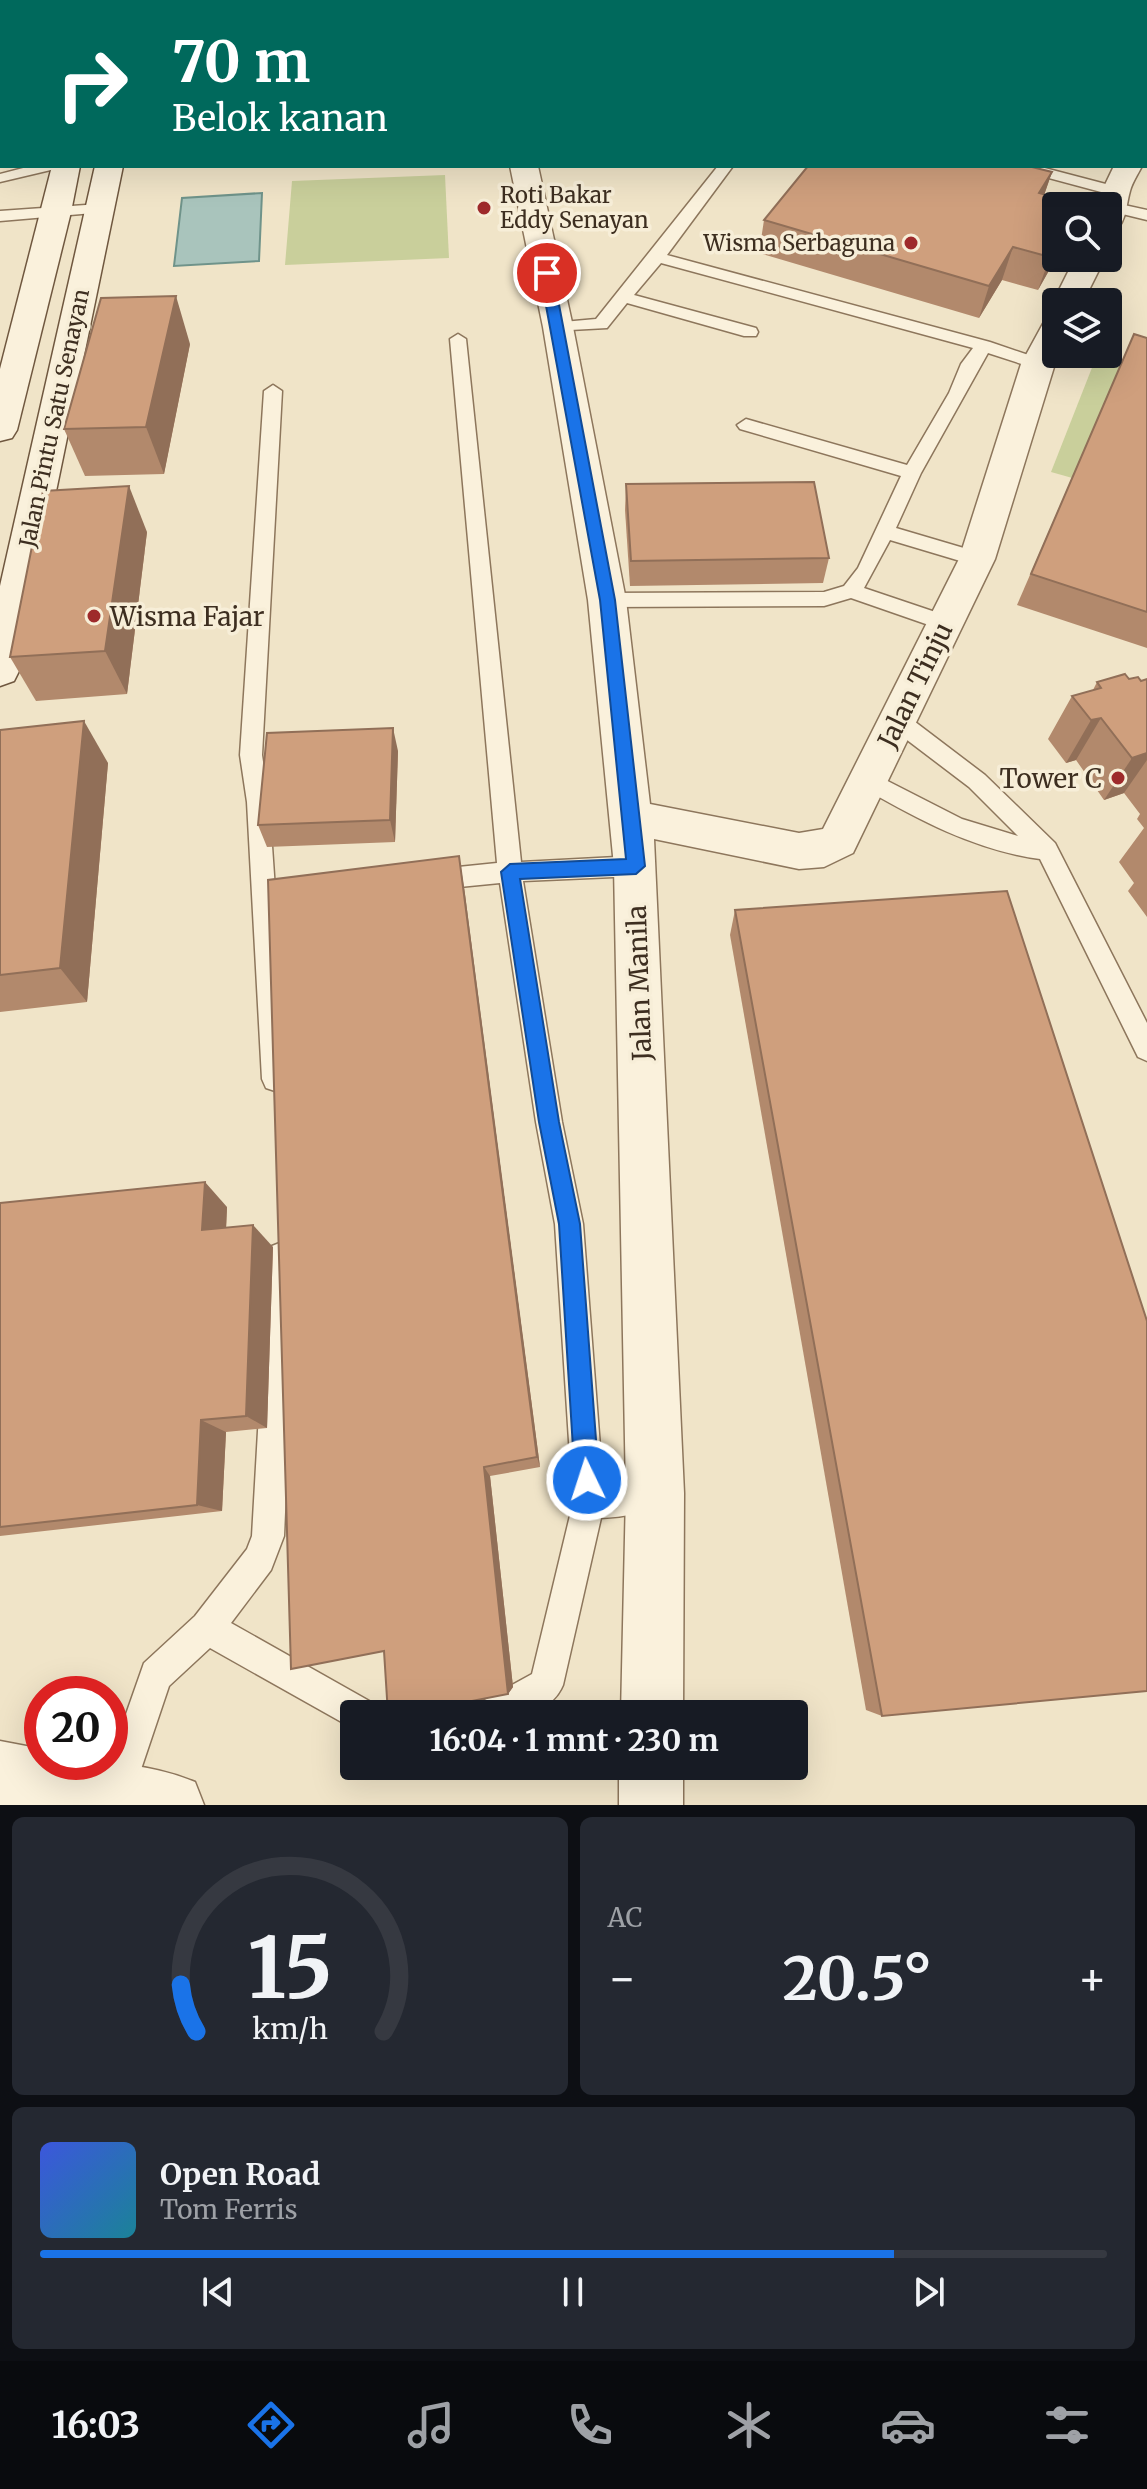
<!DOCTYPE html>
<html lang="id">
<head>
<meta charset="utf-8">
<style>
  :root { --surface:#171b24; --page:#242831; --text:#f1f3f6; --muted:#9ea1a6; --line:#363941; --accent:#1a73e8 }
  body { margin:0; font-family:Merriweather,serif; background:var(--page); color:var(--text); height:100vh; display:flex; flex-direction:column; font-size:30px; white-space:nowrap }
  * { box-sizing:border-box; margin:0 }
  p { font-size:26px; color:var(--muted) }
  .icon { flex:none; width:44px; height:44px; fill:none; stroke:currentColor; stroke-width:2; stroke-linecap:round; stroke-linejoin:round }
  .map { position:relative; height:1805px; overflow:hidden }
  .panel { display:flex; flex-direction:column; gap:12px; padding:12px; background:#0d0f14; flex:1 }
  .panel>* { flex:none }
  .banner { position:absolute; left:0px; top:0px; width:1148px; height:168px; box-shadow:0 8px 32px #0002; background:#00695c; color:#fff; overflow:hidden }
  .controls { position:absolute; left:1042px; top:192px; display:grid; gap:16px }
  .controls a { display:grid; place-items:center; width:80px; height:80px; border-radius:8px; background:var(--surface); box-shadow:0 8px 32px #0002; font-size:40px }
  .speed { position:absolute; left:24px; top:1676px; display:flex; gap:16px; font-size:40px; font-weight:700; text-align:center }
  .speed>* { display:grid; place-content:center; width:104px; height:104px; border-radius:50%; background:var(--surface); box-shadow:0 8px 32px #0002; line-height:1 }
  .speed .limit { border:12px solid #d22; background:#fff; color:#111 }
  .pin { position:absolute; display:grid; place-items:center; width:68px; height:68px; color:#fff; margin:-34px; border:4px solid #fff; border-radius:50%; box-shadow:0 2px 8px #0007 }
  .me { position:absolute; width:88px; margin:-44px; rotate:356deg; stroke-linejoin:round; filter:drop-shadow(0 0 6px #0008) }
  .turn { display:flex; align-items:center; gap:28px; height:168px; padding:0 40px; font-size:36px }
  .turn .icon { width:104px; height:104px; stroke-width:2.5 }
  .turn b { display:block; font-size:56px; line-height:68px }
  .big { font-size:60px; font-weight:700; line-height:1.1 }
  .panel .widget { flex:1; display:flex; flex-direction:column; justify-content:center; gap:12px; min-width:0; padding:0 28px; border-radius:12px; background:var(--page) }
  .panel .dial { align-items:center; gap:0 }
  .dial svg { height:208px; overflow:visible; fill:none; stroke:var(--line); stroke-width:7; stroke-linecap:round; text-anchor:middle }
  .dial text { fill:var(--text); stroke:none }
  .song { display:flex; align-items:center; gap:24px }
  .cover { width:96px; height:96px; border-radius:12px; background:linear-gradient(135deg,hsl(230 70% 55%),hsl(190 70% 35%)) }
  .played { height:8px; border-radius:4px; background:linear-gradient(90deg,var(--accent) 80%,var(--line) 80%) }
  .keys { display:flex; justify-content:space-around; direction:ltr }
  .heat { display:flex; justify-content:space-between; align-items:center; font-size:44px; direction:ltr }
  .panel .tiles { flex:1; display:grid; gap:12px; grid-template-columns:1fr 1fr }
  .widget:last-child { grid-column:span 2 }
  .trip { position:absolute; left:340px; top:1700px; width:468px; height:80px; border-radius:8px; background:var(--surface); box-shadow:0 8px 32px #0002; font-weight:700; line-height:80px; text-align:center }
  .dock { display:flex; height:128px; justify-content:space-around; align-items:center; background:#090b0e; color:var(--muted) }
  .dock .icon { width:56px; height:56px }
  .dock .active { color:var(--accent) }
  .dock b { font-size:36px; color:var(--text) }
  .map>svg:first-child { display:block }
  .green { fill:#c9cf9b }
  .water { fill:#a9c4bc; stroke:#6f938a; stroke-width:2 }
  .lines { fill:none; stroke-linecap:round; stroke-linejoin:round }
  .service-casing { stroke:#8d765c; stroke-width:3 }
  .minor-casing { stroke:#8d765c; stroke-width:3 }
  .secondary-casing { stroke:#6f573f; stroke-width:3 }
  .path { stroke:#8d765c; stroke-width:3; stroke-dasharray:4 2; stroke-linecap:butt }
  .service { fill:#faf1dc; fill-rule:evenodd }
  .minor { fill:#faf1dc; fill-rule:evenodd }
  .secondary { fill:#faf1dc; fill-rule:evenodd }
  .wall { fill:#b2896c }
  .shaded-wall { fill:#916f58 }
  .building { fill:#cf9f7d; stroke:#916f58; stroke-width:2 }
  .route { fill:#1a73e8; stroke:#114b97; stroke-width:2 }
  .poi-dot { fill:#9e2a2b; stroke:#f7eed8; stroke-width:3 }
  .labels { text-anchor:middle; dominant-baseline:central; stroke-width:7; stroke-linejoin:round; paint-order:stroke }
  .far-poi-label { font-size:22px; fill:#3d2e20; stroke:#f7eed8; text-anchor:start }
  .far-street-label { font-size:22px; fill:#3d2e20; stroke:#f7eed8 }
  .poi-label { font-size:26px; fill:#3d2e20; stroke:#f7eed8; text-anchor:start }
  .street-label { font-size:26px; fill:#3d2e20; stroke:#f7eed8 }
</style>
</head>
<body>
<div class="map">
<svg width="1147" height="1805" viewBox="0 0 1147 1805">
  <rect width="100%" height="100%" fill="#f0e4c8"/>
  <g class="green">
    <polygon points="0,0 135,0 2,2 0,164"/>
    <polygon points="445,175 449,258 285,265 292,181"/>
    <polygon points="1095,360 1147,374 1147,499 1051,472"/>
  </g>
  <polygon class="water" points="262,193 259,261 174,266 182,198"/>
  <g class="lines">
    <defs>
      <g id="service">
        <polygon points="701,0 722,0 723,2 702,2"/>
        <rect x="855" y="0" width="12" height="2"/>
        <polygon points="1070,0 1092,0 1093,2 1071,2"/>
        <rect x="1146" y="9" width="1" height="8"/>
        <polygon points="31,166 57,166 55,169 0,182 0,174"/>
        <polygon points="718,166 733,166 667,255 990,342 1043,360 1046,364 1037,369 988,353 921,473 896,528 984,554 987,559 984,564 977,566 890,540 864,588 953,618 956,623 953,628 946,631 851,598 824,606 607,607 600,605 597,600 600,595 607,593 824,592 844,586 858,568 901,476 740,429 737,425 746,419 907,465 949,393 961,364 973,348 661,263 634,295 756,328 758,332 756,336 744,336 627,303 607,328 552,331 550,327 552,323 596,319"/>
        <polygon points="1013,166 1037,166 1121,188 1124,191 1116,196 1015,169"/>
        <polygon points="1115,203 1147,210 1147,220 1110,211 1110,205"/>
        <polygon points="100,204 105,206 105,212 0,221 0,211"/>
        <path d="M458 334 466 339 521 862 636 856 644 859 648 866 644 873 636 876 523 881 562 1122 583 1224 603 1486C624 1485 648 1474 666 1482L671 1493 666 1504C645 1513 624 1517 601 1518L563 1685C549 1719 507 1714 476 1714L481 1702 532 1674 573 1503 555 1224 536 1122 500 883 429 890 421 887 417 880 421 873 429 870 497 863 450 339Z"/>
        <polygon points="273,385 282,391 262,755 269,802 288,1079 284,1088 275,1091 266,1088 262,1079 247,802 240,755 264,391"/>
        <path d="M898 713 906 715 985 775 1055 843 1147 1023V1061L1138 1057 1040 859C974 850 917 819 860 786L857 780 860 774 868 771 962 819 1018 836 969 787 890 727 887 721 890 715Z"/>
        <polygon points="282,1242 292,1246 296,1256 284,1536 271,1570 231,1623 371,1702 376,1714 354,1714 354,1729 210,1648 169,1686 129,1805 103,1805 98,1794 144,1663 195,1616 247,1549 252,1536 268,1256 272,1246"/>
      </g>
      <g id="minor">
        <polygon points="608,0 632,0 606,2"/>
        <polygon points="962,0 993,0 995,2 964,2"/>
        <rect x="1146" y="29" width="1" height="14"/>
        <polygon points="1147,119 1147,137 1146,137 1146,119"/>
        <polygon points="510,166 538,166 573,327 626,600 650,804 799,833 823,829 959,559 1021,364 1045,320 1056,318 1058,354 995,559 853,853 824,867 799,869 654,839 684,1493 683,1714 621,1714 626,1493 614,866 588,600 543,327"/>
        <path d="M1114 166H1142C1138 174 1132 183 1130 191 1126 205 1127 216 1118 229L1108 232V206H1101L1102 191Z"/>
        <polygon points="1075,258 1105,258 1083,302 1056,302 1056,307 1053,302"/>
        <path d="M0 1741 42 1749V1762C95 1762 145 1761 195 1782L204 1805H0Z"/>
        <rect x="619" y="1766" width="64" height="39"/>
      </g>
      <g id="secondary">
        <polygon points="164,0 188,0 162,2"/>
        <polygon points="205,0 230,0 203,2"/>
        <polygon points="52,166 80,166 71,212 17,430 12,438 0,441 0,369"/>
        <polygon points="95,166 123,166 19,671 14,681 0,686 0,586"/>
      </g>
    </defs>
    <use href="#service" class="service-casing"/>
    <use href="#minor" class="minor-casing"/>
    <use href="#secondary" class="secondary-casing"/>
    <polyline class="path" points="0,2 5,0"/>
    <use href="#service" class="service"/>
    <use href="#minor" class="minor"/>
    <use href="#secondary" class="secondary"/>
  </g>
  <g class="wall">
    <polygon points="1108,0 1136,0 1135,2 1118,2"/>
    <polygon points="1052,172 1044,195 1056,258 1038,290 1002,280 979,318 759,253 764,220"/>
    <polygon points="1134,334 1147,338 1147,648 1017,605"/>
    <polygon points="190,344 164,474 85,476 64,429"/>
    <polygon points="626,484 829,558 823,583 630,586 625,510"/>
    <polygon points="147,532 127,694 36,701 10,657"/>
    <polygon points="1129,679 1141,681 1147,679 1147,917 1128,891 1134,883 1119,862 1144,828 1137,819 1140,814 1124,793 1104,800 1076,760 1066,763 1048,739 1072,696 1093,690 1097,682"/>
    <polygon points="0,730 108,763 87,1002 0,1012"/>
    <polygon points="398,751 395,842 267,847 258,825"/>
    <polygon points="459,856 540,1467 490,1476 513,1687 508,1694 405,1714"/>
    <polygon points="735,910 882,1716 866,1710 730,935"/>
    <polygon points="0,1203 227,1207 226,1228 273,1247 267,1428 226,1432 222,1511 0,1536"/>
  </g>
  <g class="shaded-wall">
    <polygon points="437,0 492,0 490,2 434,2"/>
    <polygon points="1052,172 1041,204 1039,193"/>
    <polygon points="1013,247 1002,280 979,318 989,286"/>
    <polygon points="1056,247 1056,258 1038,290 1050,257"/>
    <polygon points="176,296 190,344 164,474 146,427"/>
    <polygon points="129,486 147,532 127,694 105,651"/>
    <polygon points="1101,718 1076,760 1066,763 1091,720"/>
    <polygon points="84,721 108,763 87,1002 60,968"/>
    <polygon points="393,728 398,751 395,842 390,820"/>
    <polygon points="1147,753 1147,760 1124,793 1104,800 1132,758"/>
    <polygon points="459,856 465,894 540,1467 537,1457"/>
    <polygon points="205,1182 227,1207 225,1253 202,1230"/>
    <polygon points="253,1225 273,1247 267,1428 246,1416"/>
    <polygon points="201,1420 226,1432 222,1511 197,1505"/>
    <polygon points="484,1467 490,1476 513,1687 508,1694"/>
  </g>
  <g class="building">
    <polygon points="341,0 437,0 434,2 338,2"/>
    <polygon points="808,166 1028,166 1052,172 1039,193 1080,205 1079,206 1056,206 1056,247 1050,257 1013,247 989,286 764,220"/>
    <polygon points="176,296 146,427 64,429 101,298"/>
    <polygon points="1134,334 1147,338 1147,612 1031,574"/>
    <polygon points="814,482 829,558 631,561 626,484"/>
    <polygon points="129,486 105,651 10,657 43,491"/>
    <polygon points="1125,674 1129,679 1138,677 1141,681 1147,679 1147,753 1132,758 1101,718 1091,720 1072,696 1101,688 1097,682"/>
    <polygon points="84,721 60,968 0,975 0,730"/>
    <polygon points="393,728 390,820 258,825 267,733"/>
    <polygon points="459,856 537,1457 484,1467 508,1694 405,1714 388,1714 384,1651 291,1669 268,880"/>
    <polygon points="1007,891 1147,1321 1147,1691 882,1716 735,910"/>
    <polygon points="205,1182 202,1230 253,1225 246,1416 201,1420 197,1505 0,1527 0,1203"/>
  </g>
  <polygon class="route" points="547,270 553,273 615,600 645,866 636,874 520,879 559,1122 580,1224 599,1480 596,1489 587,1492 579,1489 575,1480 559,1224 539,1122 501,872 510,864 626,859 600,600 540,273"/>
  <g class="poi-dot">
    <circle cx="484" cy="208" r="8"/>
    <circle cx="911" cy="243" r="8"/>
    <circle cx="94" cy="616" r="8"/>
    <circle cx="1118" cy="778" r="8"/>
  </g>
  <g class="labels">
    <g class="far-poi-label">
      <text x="500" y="195">Roti Bakar<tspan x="500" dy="25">Eddy Senayan</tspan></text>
      <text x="895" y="243" text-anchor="end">Wisma Serbaguna</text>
    </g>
    <g class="far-street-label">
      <text transform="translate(54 418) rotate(-78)">Jalan Pintu Satu Senayan</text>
    </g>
    <g class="poi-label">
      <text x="110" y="616">Wisma Fajar</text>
      <text x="1102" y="778" text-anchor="end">Tower C</text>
    </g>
    <g class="street-label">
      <text transform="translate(915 685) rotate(-64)">Jalan Tinju</text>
      <text transform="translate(639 983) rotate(-92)">Jalan Manila</text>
    </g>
  </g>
</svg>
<div class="controls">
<a><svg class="icon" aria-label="search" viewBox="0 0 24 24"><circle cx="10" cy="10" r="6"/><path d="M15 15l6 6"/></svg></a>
<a><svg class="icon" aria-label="layers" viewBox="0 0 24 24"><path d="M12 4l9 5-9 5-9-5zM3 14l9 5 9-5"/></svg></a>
</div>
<div class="speed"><div class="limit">20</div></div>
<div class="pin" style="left:547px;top:273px;background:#d93025"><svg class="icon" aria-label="arrive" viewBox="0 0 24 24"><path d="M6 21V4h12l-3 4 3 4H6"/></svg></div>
<svg class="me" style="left:587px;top:1480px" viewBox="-20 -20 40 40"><circle r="17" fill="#1a73e8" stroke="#fff" stroke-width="3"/><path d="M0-11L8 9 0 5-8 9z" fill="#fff"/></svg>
<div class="trip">16:04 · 1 mnt · 230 m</div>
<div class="banner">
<div class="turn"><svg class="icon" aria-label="right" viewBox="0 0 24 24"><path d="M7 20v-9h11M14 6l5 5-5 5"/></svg><div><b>70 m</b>Belok kanan</div></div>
</div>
</div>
<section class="panel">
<div class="tiles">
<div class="widget dial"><svg viewBox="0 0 100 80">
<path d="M14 69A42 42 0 1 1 86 69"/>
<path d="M14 69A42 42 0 0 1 8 51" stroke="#1a73e8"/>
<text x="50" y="56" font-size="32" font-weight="700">15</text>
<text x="50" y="72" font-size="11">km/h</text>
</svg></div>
<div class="widget"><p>AC</p>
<div class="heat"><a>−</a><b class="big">20.5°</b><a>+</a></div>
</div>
<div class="widget">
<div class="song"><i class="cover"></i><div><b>Open Road</b><p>Tom Ferris</p></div></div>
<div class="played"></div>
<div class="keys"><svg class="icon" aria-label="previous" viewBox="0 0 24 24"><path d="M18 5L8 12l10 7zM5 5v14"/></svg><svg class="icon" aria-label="pause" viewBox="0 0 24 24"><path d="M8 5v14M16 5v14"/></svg><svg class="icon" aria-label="next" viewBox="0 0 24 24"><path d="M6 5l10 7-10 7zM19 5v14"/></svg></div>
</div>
</div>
</section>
<nav class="dock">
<b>16:03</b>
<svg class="icon active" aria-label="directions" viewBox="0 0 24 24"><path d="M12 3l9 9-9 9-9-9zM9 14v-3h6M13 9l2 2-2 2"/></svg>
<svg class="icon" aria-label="music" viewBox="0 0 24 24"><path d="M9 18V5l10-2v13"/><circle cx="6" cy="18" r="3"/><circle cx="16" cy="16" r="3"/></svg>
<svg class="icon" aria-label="phone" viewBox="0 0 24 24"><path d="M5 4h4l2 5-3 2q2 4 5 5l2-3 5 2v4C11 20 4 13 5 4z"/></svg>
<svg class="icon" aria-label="climate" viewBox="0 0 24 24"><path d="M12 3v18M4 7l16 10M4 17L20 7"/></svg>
<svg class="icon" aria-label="car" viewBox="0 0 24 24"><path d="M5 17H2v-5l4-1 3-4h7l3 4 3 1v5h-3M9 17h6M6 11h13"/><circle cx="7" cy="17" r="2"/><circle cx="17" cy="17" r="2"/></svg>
<svg class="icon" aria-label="filters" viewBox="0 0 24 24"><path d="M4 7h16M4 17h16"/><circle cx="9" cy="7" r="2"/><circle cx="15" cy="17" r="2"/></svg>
</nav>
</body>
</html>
